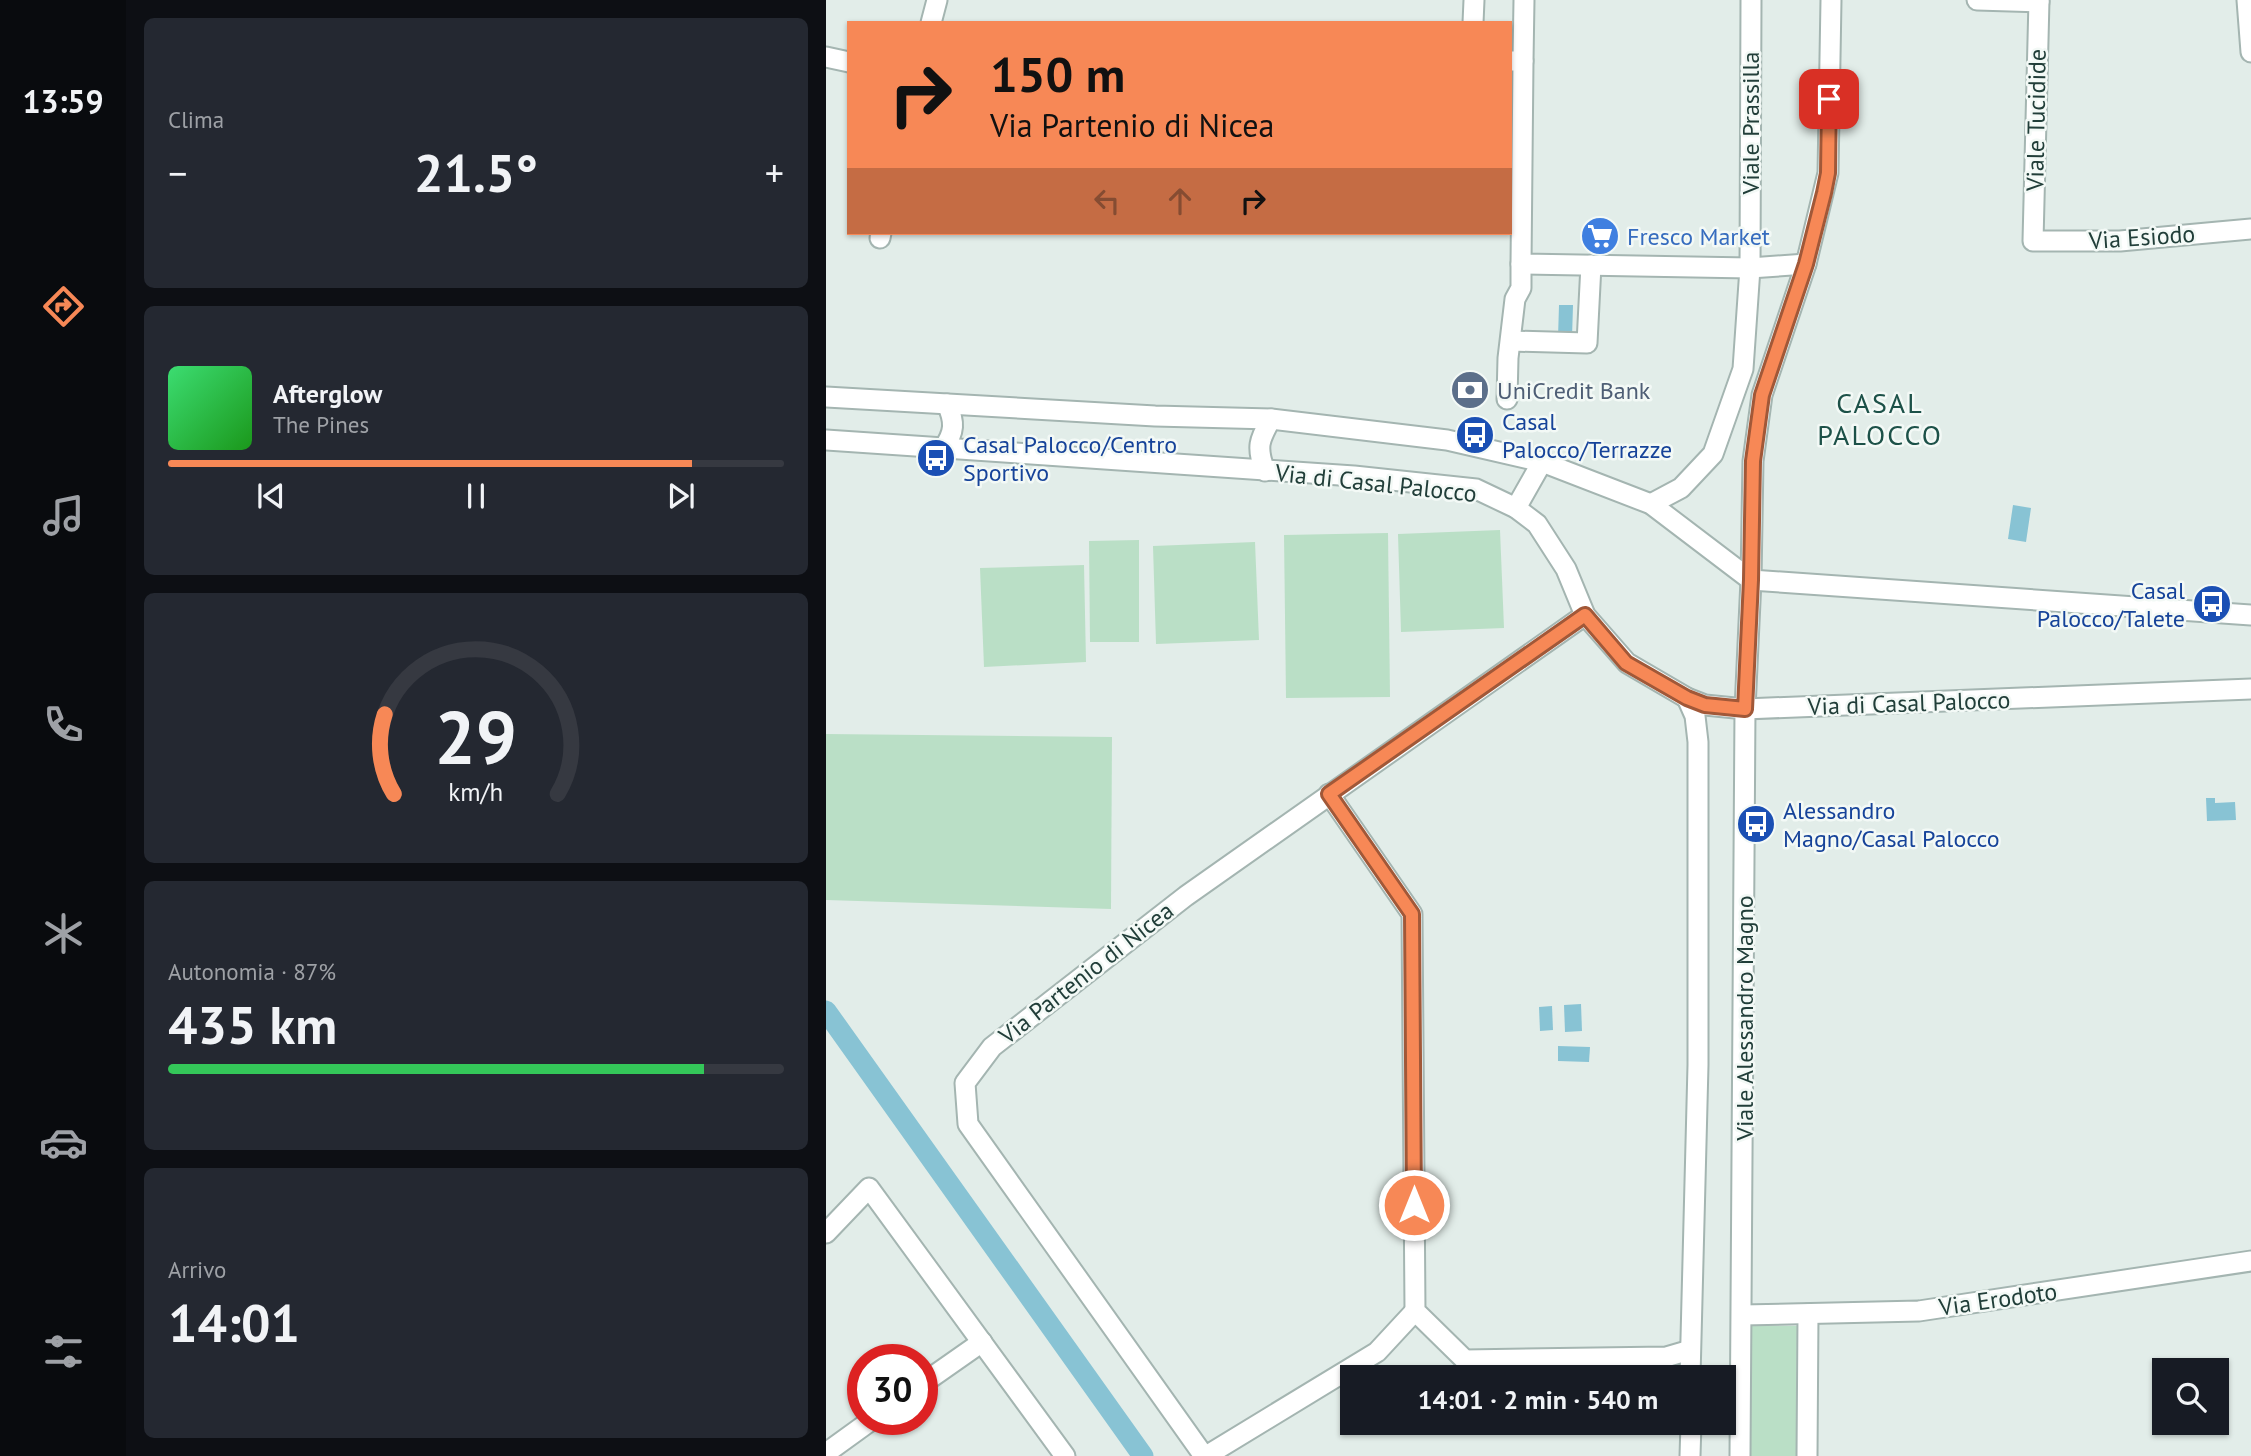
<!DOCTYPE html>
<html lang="it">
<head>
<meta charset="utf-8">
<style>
  :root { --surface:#171b24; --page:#242831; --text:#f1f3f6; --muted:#9ea1a6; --line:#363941; --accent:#f78856 }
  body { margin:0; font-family:"PT Sans",sans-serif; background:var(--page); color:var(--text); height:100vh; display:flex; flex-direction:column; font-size:26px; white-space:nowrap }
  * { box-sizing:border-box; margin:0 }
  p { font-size:23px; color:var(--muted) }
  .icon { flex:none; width:38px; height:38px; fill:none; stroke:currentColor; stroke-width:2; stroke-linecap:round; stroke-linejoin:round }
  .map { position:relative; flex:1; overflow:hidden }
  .drawer { display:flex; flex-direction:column; gap:18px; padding:18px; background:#0d0f14; width:700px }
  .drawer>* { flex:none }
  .banner { position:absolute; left:21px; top:21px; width:665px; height:214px; border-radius:0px; box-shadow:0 2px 5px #0004; background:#f78856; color:#111; overflow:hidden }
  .fabs { position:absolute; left:1326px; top:1358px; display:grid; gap:14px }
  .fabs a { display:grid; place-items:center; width:77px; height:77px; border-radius:0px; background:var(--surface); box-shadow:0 2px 5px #0004; font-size:35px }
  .speed { position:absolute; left:21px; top:1344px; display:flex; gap:14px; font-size:35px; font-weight:700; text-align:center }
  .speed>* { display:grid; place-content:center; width:91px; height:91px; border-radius:50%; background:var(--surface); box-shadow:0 2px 5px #0004; line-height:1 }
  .speed .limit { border:10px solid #d22; background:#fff; color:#111 }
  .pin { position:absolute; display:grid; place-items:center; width:60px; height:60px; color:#fff; margin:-30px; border-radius:14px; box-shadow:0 4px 10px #0006 }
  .me { position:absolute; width:77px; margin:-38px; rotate:0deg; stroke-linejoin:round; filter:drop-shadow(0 0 5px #0008) }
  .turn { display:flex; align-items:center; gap:24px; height:147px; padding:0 28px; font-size:32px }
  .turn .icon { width:91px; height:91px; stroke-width:2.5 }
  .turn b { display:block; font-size:49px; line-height:60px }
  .lanes { display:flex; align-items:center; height:66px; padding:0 28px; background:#0003; justify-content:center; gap:35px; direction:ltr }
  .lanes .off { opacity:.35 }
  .big { font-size:52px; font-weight:800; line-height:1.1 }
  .drawer .tile { flex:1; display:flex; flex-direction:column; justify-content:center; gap:10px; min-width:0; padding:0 24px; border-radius:10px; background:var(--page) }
  .drawer .dial { align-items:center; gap:0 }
  .dial svg { height:182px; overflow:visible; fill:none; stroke:var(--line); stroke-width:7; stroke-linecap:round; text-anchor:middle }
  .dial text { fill:var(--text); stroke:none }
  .song { display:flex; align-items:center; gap:21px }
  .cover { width:84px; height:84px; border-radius:10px; background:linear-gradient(135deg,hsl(140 70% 55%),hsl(120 70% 35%)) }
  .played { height:7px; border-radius:4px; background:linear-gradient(90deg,var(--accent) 85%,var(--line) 85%) }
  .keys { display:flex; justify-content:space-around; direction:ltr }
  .heat { display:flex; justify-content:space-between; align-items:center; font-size:38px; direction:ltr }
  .charge { height:10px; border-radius:5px; background:linear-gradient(90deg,#34c759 87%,var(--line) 0) }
  .trip { position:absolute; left:514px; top:1365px; width:396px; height:70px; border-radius:0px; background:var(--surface); box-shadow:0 2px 5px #0004; font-weight:800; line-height:70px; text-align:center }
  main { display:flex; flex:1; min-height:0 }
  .tab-bar { display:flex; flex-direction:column; width:126px; justify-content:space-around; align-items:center; background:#090b0e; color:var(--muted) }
  .tab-bar .icon { width:49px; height:49px }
  .tab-bar .selected { color:var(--accent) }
  .tab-bar b { font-size:32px; color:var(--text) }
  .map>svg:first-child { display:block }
  .green { fill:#badfc6 }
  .water { fill:#88c3d4 }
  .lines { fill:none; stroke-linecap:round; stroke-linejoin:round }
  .canal { stroke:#88c3d4; stroke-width:21 }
  .street-casing { stroke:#a4b5b1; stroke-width:23 }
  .street { stroke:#fff; stroke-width:19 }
  .route-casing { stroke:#a15838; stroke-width:18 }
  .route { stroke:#f78856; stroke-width:12 }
  .labels { text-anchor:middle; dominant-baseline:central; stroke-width:5; stroke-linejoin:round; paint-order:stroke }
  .street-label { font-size:24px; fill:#213e39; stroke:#f3f9f6 }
  .shop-label { font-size:24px; fill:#366cbe; stroke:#f3f9f6; text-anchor:start }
  .service-label { font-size:24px; fill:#4e5e75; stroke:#f3f9f6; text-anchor:start }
  .transit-label { font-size:24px; fill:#164399; stroke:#f3f9f6; text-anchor:start }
  .quarter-label { font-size:28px; letter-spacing:2px; fill:#1c5148; stroke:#f3f9f6 }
</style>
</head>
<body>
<main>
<nav class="tab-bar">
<b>13:59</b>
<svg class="icon selected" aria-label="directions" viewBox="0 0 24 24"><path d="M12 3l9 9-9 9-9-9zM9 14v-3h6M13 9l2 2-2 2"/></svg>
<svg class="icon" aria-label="music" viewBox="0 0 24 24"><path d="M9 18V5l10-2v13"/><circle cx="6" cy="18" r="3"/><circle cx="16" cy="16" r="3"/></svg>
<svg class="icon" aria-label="phone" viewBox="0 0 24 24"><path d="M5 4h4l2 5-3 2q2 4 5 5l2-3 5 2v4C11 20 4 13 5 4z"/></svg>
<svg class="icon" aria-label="climate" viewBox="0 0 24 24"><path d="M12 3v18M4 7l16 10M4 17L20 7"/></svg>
<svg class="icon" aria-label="car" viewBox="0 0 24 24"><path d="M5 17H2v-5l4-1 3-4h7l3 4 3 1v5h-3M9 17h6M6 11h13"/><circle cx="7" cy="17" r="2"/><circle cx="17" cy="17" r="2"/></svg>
<svg class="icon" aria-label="filters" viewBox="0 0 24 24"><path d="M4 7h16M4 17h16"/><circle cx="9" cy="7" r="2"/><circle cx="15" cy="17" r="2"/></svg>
</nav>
<section class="drawer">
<div class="tile"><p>Clima</p>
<div class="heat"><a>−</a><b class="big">21.5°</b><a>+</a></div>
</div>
<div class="tile">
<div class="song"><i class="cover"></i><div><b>Afterglow</b><p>The Pines</p></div></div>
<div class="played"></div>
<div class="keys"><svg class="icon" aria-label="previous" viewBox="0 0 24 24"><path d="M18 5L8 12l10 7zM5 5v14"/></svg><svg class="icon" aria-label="pause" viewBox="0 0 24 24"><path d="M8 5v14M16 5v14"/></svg><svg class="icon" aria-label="next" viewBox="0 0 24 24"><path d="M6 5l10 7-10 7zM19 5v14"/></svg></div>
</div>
<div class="tile dial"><svg viewBox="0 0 100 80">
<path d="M14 69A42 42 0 1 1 86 69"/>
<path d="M14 69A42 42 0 0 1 10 34" stroke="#f78856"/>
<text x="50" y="56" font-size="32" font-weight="700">29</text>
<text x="50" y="72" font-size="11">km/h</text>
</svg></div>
<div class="tile"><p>Autonomia · 87%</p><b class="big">435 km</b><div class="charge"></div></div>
<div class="tile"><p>Arrivo</p><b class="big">14:01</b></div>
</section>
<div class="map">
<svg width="1425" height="1456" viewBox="0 0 1425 1456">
  <rect width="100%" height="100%" fill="#e2ede9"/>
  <g class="green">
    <polygon points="674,530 678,628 575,632 572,534"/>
    <polygon points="562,533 564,697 460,698 458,535"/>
    <polygon points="313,540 313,642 264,642 263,541"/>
    <polygon points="429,542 433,640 330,644 327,546"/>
    <polygon points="258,565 260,662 158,667 154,568"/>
    <polygon points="0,734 286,737 285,909 0,900"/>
    <polygon points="925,1326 971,1326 970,1456 924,1456"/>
  </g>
  <g class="water">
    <polygon points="733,305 747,305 746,337 732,337"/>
    <polygon points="1187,505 1205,508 1200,542 1182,539"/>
    <polygon points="1380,798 1389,798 1389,803 1409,802 1410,820 1381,821"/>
    <polygon points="755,1004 756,1031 739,1032 738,1005"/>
    <polygon points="726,1006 727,1030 714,1031 713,1007"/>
    <polygon points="732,1046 764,1047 763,1062 732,1061"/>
  </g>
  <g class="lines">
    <polyline class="canal" points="0,1011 317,1456"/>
    <defs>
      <g id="street">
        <polyline points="1151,0 1213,2"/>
        <polyline points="1213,0 1207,241 1294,241 1425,229"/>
        <polyline points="1421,0 1425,52"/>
        <polyline points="105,23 111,0"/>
        <polyline points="647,23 648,0"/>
        <polyline points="0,57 23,62"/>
        <polyline points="684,61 697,61 695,264 924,268 980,264"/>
        <polyline points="697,61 698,0"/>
        <polyline points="54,238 55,233"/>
        <polyline points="685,341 761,343 765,265"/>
        <polyline points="0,397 329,416 445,419 621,440 716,462 825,504 925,580 1425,615"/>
        <polyline points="681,399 682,358 689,299 695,288 695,264"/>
        <polyline points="0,440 528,476 650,489 690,508 711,524 740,569 759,615 801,663 861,698 879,705 919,709 1425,689"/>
        <path d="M117 449C129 432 129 422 121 404"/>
        <path d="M439 471C430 447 433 440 445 419"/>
        <polyline points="825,504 855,488 887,454 917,369 924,268 925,0"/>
        <polyline points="690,508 716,462"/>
        <polyline points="861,698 869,716 872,742 872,1065 864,1377"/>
        <polyline points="503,794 586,914 589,1311 639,1360 840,1357 864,1350"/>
        <polyline points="0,1233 43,1188 239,1456"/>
        <polyline points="916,1315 1093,1311 1425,1261"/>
        <polyline points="96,1384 156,1342"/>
        <polyline points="0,1453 47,1419"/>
        <polyline points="378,1456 142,1124 139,1083 166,1047 360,896 759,615"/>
        <polyline points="380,1456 551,1352 589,1311"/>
        <polyline points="864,1456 865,1423"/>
        <polyline points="914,1456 919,709 925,580 927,461 936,395 980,264 1002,173 1005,0"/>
        <polyline points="981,1456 982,1314"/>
      </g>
    </defs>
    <use href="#street" class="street-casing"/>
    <use href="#street" class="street"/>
  </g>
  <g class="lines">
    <defs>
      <polyline id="route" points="588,1205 586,914 503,794 759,615 800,663 861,698 879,705 919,709 925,580 927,461 936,395 980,264 998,193 1002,173 1003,99"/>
    </defs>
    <use href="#route" class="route-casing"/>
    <use href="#route" class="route"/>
  </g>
  <defs>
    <symbol id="supermarket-disc" viewBox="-11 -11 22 22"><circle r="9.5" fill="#3f7fe0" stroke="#f3f9f6"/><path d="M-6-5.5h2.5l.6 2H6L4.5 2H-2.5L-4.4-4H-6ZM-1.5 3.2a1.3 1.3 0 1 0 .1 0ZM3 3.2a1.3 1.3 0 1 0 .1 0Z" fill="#fff"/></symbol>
    <symbol id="bank-disc" viewBox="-11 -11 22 22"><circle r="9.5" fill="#5c6f8a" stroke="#f3f9f6"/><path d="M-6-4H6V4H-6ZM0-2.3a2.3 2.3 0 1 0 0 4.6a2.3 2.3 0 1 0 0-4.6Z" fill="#fff"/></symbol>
    <symbol id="bus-disc" viewBox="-11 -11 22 22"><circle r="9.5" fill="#1a4fb4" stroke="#f3f9f6"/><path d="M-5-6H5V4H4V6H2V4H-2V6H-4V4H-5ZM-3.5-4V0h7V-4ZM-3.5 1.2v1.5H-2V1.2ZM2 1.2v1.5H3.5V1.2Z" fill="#fff"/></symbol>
  </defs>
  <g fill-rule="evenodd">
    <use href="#supermarket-disc" x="752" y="214" width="44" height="44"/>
    <use href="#bank-disc" x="622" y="368" width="44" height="44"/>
    <use href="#bus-disc" x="627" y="413" width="44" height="44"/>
    <use href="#bus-disc" x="88" y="436" width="44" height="44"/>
    <use href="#bus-disc" x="1364" y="582" width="44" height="44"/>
    <use href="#bus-disc" x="908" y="802" width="44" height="44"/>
  </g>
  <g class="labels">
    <g class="street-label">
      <text transform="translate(1210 120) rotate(-89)">Viale Tucidide</text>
      <text transform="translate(924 123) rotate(-90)">Viale Prassilla</text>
      <text transform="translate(1316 237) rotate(-4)">Via Esiodo</text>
      <text transform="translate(550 483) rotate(6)">Via di Casal Palocco</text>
      <text transform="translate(1083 703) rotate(-2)">Via di Casal Palocco</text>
      <text transform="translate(260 973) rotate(-38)">Via Partenio di Nicea</text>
      <text transform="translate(918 1018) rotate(-90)">Viale Alessandro Magno</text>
      <text transform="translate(1172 1299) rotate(-8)">Via Erodoto</text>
    </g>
    <g class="shop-label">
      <text x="801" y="236">Fresco Market</text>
    </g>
    <g class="service-label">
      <text x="671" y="390">UniCredit Bank</text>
    </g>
    <g class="transit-label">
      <text x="676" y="421">Casal<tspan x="676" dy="28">Palocco/Terrazze</tspan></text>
      <text x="137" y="444">Casal Palocco/Centro<tspan x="137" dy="28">Sportivo</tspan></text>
      <text x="1359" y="590" text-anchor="end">Casal<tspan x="1359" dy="28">Palocco/Talete</tspan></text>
      <text x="957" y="810">Alessandro<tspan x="957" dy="28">Magno/Casal Palocco</tspan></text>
    </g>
    <g class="quarter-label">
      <text x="1054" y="402">CASAL<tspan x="1054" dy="32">PALOCCO</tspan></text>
    </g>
  </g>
</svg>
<div class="fabs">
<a><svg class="icon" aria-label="search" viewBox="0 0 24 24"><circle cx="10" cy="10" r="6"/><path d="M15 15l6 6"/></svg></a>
</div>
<div class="speed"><div class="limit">30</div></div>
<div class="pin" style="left:1003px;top:99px;background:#d93025"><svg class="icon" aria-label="arrive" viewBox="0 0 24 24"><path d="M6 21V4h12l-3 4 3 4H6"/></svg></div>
<svg class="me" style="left:588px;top:1205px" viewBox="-20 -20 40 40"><circle r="17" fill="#f78856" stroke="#fff" stroke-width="3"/><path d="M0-11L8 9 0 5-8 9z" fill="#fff"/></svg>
<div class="trip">14:01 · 2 min · 540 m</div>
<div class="banner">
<div class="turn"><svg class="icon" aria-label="right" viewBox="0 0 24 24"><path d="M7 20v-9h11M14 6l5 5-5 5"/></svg><div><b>150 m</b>Via Partenio di Nicea</div></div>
<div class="lanes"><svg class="icon off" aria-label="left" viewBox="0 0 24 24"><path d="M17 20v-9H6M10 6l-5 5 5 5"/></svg><svg class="icon off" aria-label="ahead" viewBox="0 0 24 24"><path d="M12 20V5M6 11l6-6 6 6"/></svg><svg class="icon" aria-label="right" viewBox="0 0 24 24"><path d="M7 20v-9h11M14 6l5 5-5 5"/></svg></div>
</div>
</div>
</main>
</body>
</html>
